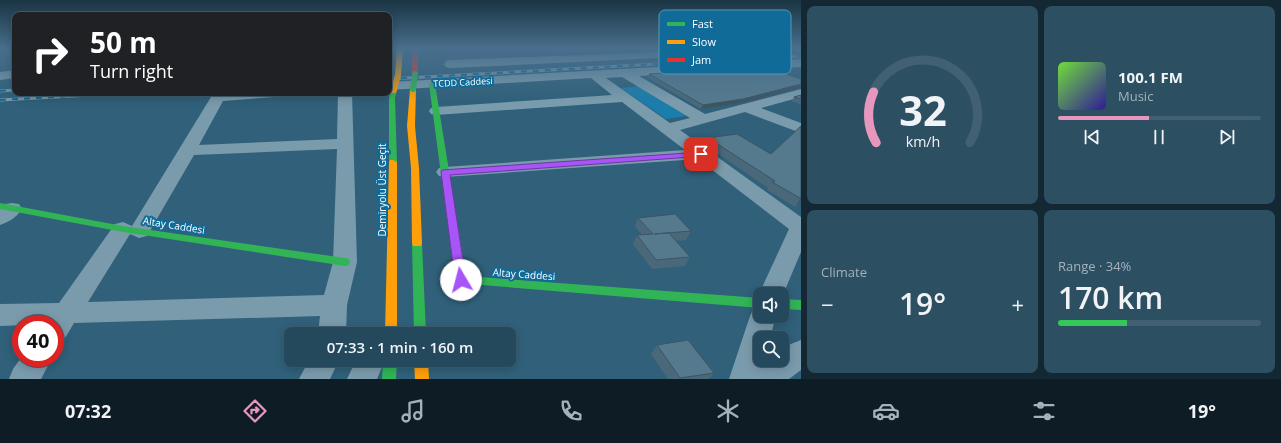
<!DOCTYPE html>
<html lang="en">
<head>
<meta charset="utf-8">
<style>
  :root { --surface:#24485c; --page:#2c4f62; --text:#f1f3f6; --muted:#a3b2bb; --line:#416072; --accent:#e797bd }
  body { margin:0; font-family:"Open Sans",sans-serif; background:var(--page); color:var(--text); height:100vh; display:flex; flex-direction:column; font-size:15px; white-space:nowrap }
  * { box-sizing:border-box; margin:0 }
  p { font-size:13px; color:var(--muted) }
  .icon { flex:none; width:22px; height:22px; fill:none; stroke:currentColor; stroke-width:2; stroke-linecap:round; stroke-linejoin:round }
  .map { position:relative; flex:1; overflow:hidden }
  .panel { display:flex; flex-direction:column; gap:6px; padding:6px; background:#142833; width:480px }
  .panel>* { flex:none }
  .hud { position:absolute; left:12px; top:12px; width:380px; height:84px; border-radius:8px; box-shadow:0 2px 10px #0003,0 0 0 1px var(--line); background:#202124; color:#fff; overflow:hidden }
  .fabs { position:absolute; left:753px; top:287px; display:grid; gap:8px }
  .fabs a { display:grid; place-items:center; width:36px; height:36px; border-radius:8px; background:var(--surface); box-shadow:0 2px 10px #0003,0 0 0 1px var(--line); font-size:20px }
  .speed { position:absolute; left:12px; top:315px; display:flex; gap:8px; font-size:20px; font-weight:700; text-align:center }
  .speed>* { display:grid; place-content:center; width:52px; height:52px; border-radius:50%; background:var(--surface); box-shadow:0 2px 10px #0003,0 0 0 1px var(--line); line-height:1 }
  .speed .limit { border:6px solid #d22; background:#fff; color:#111 }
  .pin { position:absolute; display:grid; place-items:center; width:34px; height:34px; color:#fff; margin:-17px; border-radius:8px; box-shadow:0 2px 6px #0006 }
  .me { position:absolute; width:44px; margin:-22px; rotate:352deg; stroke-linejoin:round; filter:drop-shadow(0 0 3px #0008) }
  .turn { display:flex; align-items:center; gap:14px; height:84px; padding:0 12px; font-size:18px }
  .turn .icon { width:52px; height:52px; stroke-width:2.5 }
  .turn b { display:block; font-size:28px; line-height:34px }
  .big { font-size:30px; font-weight:600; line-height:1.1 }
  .panel .tile { flex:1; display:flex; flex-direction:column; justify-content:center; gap:6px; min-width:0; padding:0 14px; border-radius:8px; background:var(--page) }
  .panel .dial { align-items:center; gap:0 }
  .dial svg { height:104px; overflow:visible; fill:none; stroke:var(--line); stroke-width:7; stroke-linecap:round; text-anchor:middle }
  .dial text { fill:var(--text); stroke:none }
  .song { display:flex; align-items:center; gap:12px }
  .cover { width:48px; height:48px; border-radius:6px; background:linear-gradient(135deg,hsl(100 70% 55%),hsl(250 70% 35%)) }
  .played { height:4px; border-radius:2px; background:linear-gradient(90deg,var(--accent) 45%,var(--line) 45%) }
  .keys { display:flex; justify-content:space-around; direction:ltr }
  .heat { display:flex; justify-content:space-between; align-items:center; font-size:22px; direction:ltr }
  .charge { height:6px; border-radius:3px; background:linear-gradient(90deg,#34c759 34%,var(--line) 0) }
  .panel .tiles { flex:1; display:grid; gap:6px; grid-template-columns:repeat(2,1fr) }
  .trip { position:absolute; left:284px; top:327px; width:232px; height:40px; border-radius:8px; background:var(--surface); box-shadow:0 2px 10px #0003,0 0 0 1px var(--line); font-weight:600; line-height:40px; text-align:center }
  .tab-bar { display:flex; height:64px; justify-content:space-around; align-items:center; background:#0e1d25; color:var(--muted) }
  .tab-bar .icon { width:28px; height:28px }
  .tab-bar .on { color:var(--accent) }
  .tab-bar b { font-size:18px; color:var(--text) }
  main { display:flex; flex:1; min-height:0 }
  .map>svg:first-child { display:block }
  .green { fill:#1b7dab }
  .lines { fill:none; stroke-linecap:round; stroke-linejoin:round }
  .street { fill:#7a9bac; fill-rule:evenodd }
  .fast { fill:#30b455; fill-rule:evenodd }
  .slow { fill:#ff9f0a; fill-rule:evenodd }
  .jam { fill:#e5322d; fill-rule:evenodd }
  .rail-casing { stroke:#7b9aab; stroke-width:3 }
  .rail { stroke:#106b99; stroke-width:2; stroke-dasharray:6; stroke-linecap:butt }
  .fast-bridge { stroke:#30b455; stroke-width:6 }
  .slow-bridge { stroke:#ff9f0a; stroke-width:6 }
  .wall { fill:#49697a }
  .shaded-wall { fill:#3c5563 }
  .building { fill:#557a8e; stroke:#3c5563 }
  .route { fill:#a855f7; stroke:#6d37a1 }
  .labels { text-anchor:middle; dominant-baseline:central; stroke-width:4; stroke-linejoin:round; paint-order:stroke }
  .far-street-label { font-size:9px; fill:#fff; stroke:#106b99 }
  .street-label { font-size:10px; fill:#fff; stroke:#106b99 }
  .key { fill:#106b99; stroke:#5897b8; stroke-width:1 }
  .key-label { font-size:11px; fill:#fff }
</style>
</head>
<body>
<main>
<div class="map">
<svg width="801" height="379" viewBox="0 0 801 379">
  <rect width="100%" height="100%" fill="#30607a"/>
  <polygon class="green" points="639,86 686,116 666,119 621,88"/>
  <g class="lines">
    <g class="street">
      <polygon points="714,48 767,48 762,51 639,59 450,68 446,67 444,64 446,61 450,60 639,53"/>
      <path d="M801 59V67L639 76 705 114 801 89V97L761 108 801 123V133L745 112 680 130 801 217V252L782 297V294H760V297L759 294 789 229 698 159 445 177 439 176 436 172 439 168 445 167 685 150 622 102 436 115 431 114 429 111 431 108 436 107 612 95 591 78 389 90V82ZM622 77 690 118 670 123 606 78Z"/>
      <polygon points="15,70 15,78 0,80 0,72"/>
      <path d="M217 93H282L280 96 275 97 223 101 199 145 337 139 338 93H352L357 262 347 305 346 334H318L320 316 74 323 65 338 55 342V324L0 326V304L59 303 115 224 123 222 132 226 211 97 213 94ZM337 149 333 262 324 295 88 302 130 234 139 238 147 236 194 155Z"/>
      <path d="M12 203 19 204 22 209C17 217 9 222 0 225V208L5 204Z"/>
      <polygon points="760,306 760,316 776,316 770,338 760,338 760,360 764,360 763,363 768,360 782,360 782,350 791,344 801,340 801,370 789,379 729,379 750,316 754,308"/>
      <polygon points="21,358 52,358 41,379 9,379 13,369"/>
      <polygon points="309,360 339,360 330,379 299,379"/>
      <polygon points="356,360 385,360 377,379 347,379"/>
    </g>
    <g class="fast">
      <polygon points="432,82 435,84 466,276 760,298 760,308 457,283 455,280 429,84"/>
      <polygon points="394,88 397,90 395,98 397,162 393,164 389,162 389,98 391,90"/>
      <polygon points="0,203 123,226 345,258 349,259 350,262 349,265 345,266 123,232 0,209"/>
      <polygon points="417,239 421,240 422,243 426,334 414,334 412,243 413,240"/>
      <polygon points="782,299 801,300 801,310 782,309"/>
      <polygon points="383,360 397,360 396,379 382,379"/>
    </g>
    <g class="slow">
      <polygon points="397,48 403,48 401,75 398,77 395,75"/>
      <polygon points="413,87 416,89 415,126 419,168 422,243 421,246 413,246 412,243 411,168 407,126 410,89"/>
      <polygon points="390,160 393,160 397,162 397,334 385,334 389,162"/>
      <polygon points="414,360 428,360 429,379 415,379"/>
    </g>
    <polygon class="jam" points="412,48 418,48 418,74 415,76 412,74"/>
    <defs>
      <g id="rail">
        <polyline points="389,79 801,56"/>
        <polyline points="0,91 15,90"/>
        <polyline points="0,100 128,93"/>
      </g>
    </defs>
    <use href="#rail" class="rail-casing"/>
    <use href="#rail" class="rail"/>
    <polyline class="fast-bridge" points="413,89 415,74"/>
    <polyline class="slow-bridge" points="394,90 398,75"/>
  </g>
  <g class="wall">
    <polygon points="729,73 801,79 801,88 741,103 701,109 648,78 649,74"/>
    <polygon points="801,95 801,105 792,101 794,97"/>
    <polygon points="708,138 771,154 801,200 795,207 767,190 768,188 705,145"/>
    <polygon points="638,218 691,231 686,240 675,241 690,257 685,266 652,269 633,244 637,235 642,235 635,226"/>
    <polygon points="657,345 714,373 709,379 668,379 651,354"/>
  </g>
  <g class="shaded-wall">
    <polygon points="801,84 801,88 741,103 701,109 703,105"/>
    <polygon points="801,198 801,200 795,207"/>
  </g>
  <g class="building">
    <polygon points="765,67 801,79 801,84 743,99 703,105 649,74 723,69 729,73 746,68"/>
    <polygon points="801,95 801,99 794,97"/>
    <polygon points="801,126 801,198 800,198 772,182 775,181 708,138 737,134 771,154"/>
    <polygon points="675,214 691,231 654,234 669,233 690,257 656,260 637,235 653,234 638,218"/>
    <polygon points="688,340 714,373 680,378 657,345"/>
  </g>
  <linearGradient id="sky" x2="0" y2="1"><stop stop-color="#1a3543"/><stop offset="0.48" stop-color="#486f8d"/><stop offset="1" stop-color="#486f8d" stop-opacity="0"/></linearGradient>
  <rect width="801" height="101" fill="url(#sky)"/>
  <polygon class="route" points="701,152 704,152 704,156 450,175 466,280 465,283 461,284 457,283 455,280 441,172 442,170"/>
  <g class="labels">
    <g class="far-street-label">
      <text transform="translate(463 82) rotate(-3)">TCDD Caddesi</text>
    </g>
    <g class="street-label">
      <text transform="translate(382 190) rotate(-90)">Demiryolu Üst Geçit</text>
      <text transform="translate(174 225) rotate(9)">Altay Caddesi</text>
      <text transform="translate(524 274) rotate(4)">Altay Caddesi</text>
    </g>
  </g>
  <rect x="659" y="10" width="132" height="64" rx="6" class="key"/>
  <rect x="667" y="22" width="18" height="4" fill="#30b455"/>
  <rect x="667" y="40" width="18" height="4" fill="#ff9f0a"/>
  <rect x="667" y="58" width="18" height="4" fill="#e5322d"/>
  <g class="key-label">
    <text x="692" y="28">Fast</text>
    <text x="692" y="46">Slow</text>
    <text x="692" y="64">Jam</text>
  </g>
</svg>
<div class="fabs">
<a><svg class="icon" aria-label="sound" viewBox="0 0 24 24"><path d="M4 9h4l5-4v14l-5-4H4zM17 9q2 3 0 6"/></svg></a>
<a><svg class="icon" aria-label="search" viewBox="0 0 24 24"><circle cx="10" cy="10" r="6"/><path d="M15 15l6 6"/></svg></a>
</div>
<div class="speed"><div class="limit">40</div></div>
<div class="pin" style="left:701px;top:154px;background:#d93025"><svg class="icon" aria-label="arrive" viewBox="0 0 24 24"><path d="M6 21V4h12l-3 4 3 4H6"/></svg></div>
<svg class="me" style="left:461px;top:280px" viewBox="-20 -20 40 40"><circle r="19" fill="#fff"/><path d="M0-13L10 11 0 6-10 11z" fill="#a855f7"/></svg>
<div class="trip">07:33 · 1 min · 160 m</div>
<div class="hud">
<div class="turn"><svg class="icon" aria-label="right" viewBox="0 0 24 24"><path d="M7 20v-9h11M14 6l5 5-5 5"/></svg><div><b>50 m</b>Turn right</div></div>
</div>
</div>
<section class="panel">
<div class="tiles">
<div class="tile dial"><svg viewBox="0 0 100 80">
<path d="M14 69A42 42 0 1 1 86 69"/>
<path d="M14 69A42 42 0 0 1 12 30" stroke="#e797bd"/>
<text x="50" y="56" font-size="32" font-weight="700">32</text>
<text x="50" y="72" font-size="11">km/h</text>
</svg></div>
<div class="tile">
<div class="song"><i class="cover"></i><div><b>100.1 FM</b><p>Music</p></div></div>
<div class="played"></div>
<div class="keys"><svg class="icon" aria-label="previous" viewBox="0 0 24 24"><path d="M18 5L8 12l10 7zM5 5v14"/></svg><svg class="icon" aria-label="pause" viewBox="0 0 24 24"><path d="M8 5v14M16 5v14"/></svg><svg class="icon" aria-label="next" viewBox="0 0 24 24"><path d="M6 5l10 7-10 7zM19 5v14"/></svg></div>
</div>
<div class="tile"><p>Climate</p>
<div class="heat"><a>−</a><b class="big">19°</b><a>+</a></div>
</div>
<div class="tile"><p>Range · 34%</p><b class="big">170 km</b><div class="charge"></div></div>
</div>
</section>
</main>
<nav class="tab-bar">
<b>07:32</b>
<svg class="icon on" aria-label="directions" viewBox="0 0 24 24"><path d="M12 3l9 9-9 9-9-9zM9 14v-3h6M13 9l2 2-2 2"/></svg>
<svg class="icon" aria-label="music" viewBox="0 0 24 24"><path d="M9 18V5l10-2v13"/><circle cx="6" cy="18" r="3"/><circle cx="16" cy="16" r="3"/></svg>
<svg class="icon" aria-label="phone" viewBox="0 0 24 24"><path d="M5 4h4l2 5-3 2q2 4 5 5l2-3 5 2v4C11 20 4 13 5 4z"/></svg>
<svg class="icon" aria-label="climate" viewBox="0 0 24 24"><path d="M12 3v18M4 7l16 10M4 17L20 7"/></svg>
<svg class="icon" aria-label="car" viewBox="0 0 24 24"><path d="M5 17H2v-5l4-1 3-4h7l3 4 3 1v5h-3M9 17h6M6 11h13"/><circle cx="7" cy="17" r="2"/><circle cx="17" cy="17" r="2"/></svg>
<svg class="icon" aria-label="filters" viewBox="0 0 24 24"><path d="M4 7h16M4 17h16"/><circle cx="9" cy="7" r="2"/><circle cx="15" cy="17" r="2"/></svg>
<b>19°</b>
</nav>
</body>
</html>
